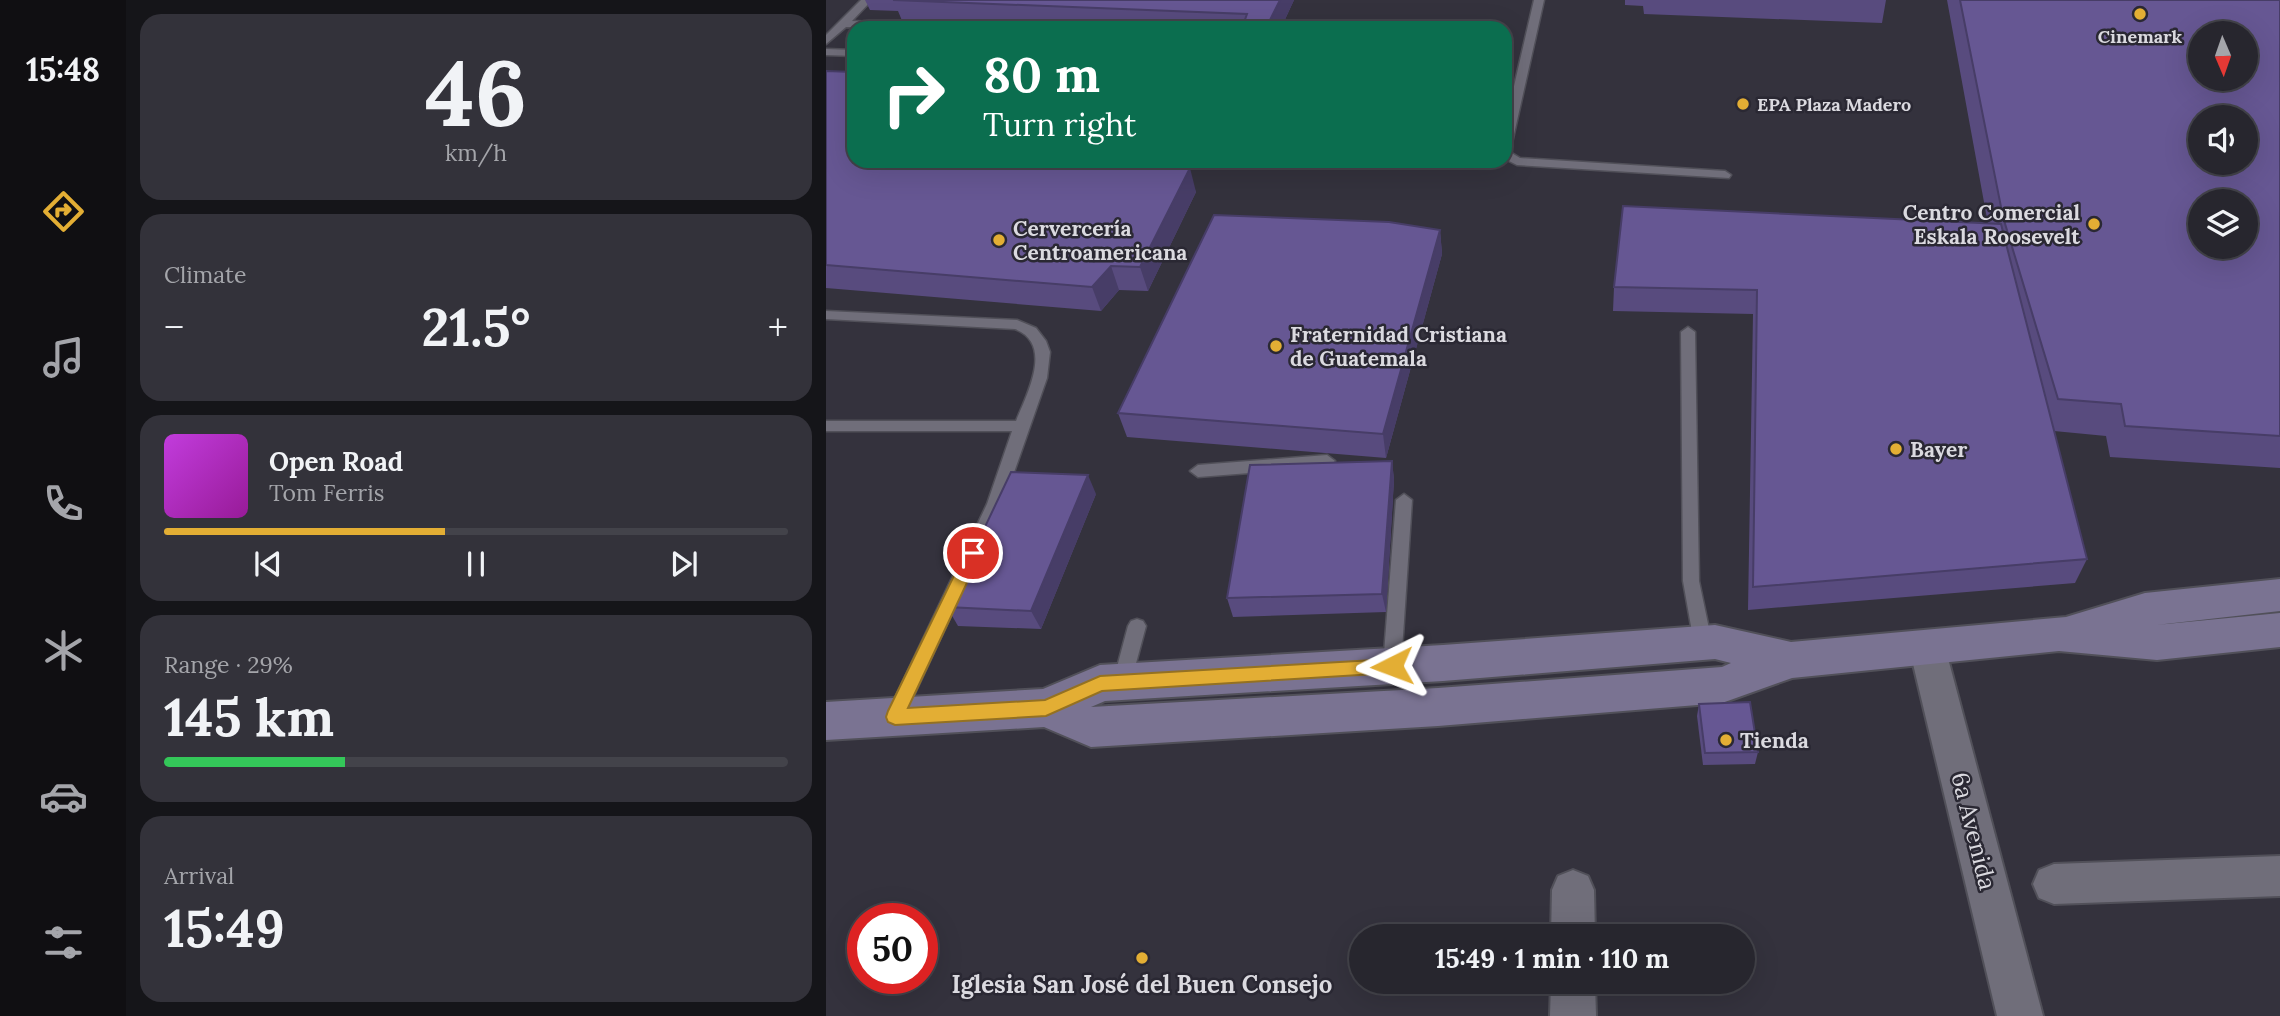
<!DOCTYPE html>
<html lang="en">
<head>
<meta charset="utf-8">
<style>
  :root { --surface:#27262e; --page:#33323a; --text:#f1f3f6; --muted:#a4a5aa; --line:#43434a; --accent:#e3ae34 }
  body { margin:0; font-family:Lora,serif; background:var(--page); color:var(--text); height:100vh; display:flex; flex-direction:column; font-size:26px; white-space:nowrap }
  * { box-sizing:border-box; margin:0 }
  p { font-size:23px; color:var(--muted) }
  .icon { flex:none; width:38px; height:38px; fill:none; stroke:currentColor; stroke-width:2; stroke-linecap:round; stroke-linejoin:round }
  .map { position:relative; flex:1; overflow:hidden }
  .drawer { display:flex; flex-direction:column; gap:14px; padding:14px; background:#151519; width:700px }
  .drawer>* { flex:none }
  .banner { position:absolute; left:21px; top:21px; width:665px; height:147px; border-radius:21px; box-shadow:0 7px 28px #0002,0 0 0 2px var(--line); background:#0b6e4f; color:#fff; overflow:hidden }
  .needle { width:46px; rotate:178deg }
  .controls { position:absolute; left:1362px; top:21px; display:grid; gap:14px }
  .controls a { display:grid; place-items:center; width:70px; height:70px; border-radius:50%; background:var(--surface); box-shadow:0 7px 28px #0002,0 0 0 2px var(--line); font-size:35px }
  .speed { position:absolute; left:21px; top:903px; display:flex; gap:14px; font-size:35px; font-weight:700; text-align:center }
  .speed>* { display:grid; place-content:center; width:91px; height:91px; border-radius:50%; background:var(--surface); box-shadow:0 7px 28px #0002,0 0 0 2px var(--line); line-height:1 }
  .speed .limit { border:10px solid #d22; background:#fff; color:#111 }
  .pin { position:absolute; display:grid; place-items:center; width:60px; height:60px; color:#fff; margin:-30px; border:4px solid #fff; border-radius:50%; box-shadow:0 2px 7px #0007 }
  .me { position:absolute; width:77px; margin:-38px; rotate:267deg; stroke-linejoin:round; filter:drop-shadow(0 0 5px #0008) }
  .turn { display:flex; align-items:center; gap:24px; height:147px; padding:0 21px; font-size:32px }
  .turn .icon { width:91px; height:91px; stroke-width:2.5 }
  .turn b { display:block; font-size:49px; line-height:60px }
  .big { font-size:52px; font-weight:700; line-height:1.1 }
  .drawer .widget { flex:1; display:flex; flex-direction:column; justify-content:center; gap:10px; min-width:0; padding:0 24px; border-radius:21px; background:var(--page) }
  .drawer .dial { align-items:center; gap:0 }
  .dial b { font-size:91px; line-height:1 }
  .song { display:flex; align-items:center; gap:21px }
  .cover { width:84px; height:84px; border-radius:10px; background:linear-gradient(135deg,hsl(290 70% 55%),hsl(300 70% 35%)) }
  .played { height:7px; border-radius:4px; background:linear-gradient(90deg,var(--accent) 45%,var(--line) 45%) }
  .keys { display:flex; justify-content:space-around; direction:ltr }
  .heat { display:flex; justify-content:space-between; align-items:center; font-size:38px; direction:ltr }
  .charge { height:10px; border-radius:5px; background:linear-gradient(90deg,#34c759 29%,var(--line) 0) }
  .trip { position:absolute; left:523px; top:924px; width:406px; height:70px; border-radius:35px; background:var(--surface); box-shadow:0 7px 28px #0002,0 0 0 2px var(--line); font-weight:700; line-height:70px; text-align:center }
  main { display:flex; flex:1; min-height:0 }
  .tab-bar { display:flex; flex-direction:column; width:126px; justify-content:space-around; align-items:center; background:#100f12; color:var(--muted) }
  .tab-bar .icon { width:49px; height:49px }
  .tab-bar .selected { color:var(--accent) }
  .tab-bar b { font-size:32px; color:var(--text) }
  .map>svg:first-child { display:block }
  .lines { fill:none; stroke-linecap:round; stroke-linejoin:round }
  .service-casing { stroke:#515059; stroke-width:3 }
  .minor-casing { stroke:#515059; stroke-width:4 }
  .secondary-casing { stroke:#515059; stroke-width:4 }
  .service { fill:#706e7a; fill-rule:evenodd }
  .minor { fill:#706e7a; fill-rule:evenodd }
  .secondary { fill:#7a7392; fill-rule:evenodd }
  .wall { fill:#584b7e }
  .shaded-wall { fill:#473d67 }
  .building { fill:#665793; stroke:#473d67; stroke-width:2; fill-rule:evenodd }
  .route { fill:#e3ae34; stroke:#947122; stroke-width:2 }
  .poi-dot { fill:#e3ae34; stroke:#2a2833; stroke-width:2.5 }
  .labels { text-anchor:middle; dominant-baseline:central; stroke-width:5; stroke-linejoin:round; paint-order:stroke }
  .far-poi-label { font-size:18px; font-weight:bold; fill:#dbdae0; stroke:#2a2833 }
  .poi-label { font-size:21px; font-weight:bold; fill:#dbdae0; stroke:#2a2833; text-anchor:start }
  .near-street-label { font-size:24px; fill:#dbdae0; stroke:#2a2833 }
  .near-poi-label { font-size:24px; font-weight:bold; fill:#dbdae0; stroke:#2a2833 }
</style>
</head>
<body>
<main>
<nav class="tab-bar">
<b>15:48</b>
<svg class="icon selected" aria-label="directions" viewBox="0 0 24 24"><path d="M12 3l9 9-9 9-9-9zM9 14v-3h6M13 9l2 2-2 2"/></svg>
<svg class="icon" aria-label="music" viewBox="0 0 24 24"><path d="M9 18V5l10-2v13"/><circle cx="6" cy="18" r="3"/><circle cx="16" cy="16" r="3"/></svg>
<svg class="icon" aria-label="phone" viewBox="0 0 24 24"><path d="M5 4h4l2 5-3 2q2 4 5 5l2-3 5 2v4C11 20 4 13 5 4z"/></svg>
<svg class="icon" aria-label="climate" viewBox="0 0 24 24"><path d="M12 3v18M4 7l16 10M4 17L20 7"/></svg>
<svg class="icon" aria-label="car" viewBox="0 0 24 24"><path d="M5 17H2v-5l4-1 3-4h7l3 4 3 1v5h-3M9 17h6M6 11h13"/><circle cx="7" cy="17" r="2"/><circle cx="17" cy="17" r="2"/></svg>
<svg class="icon" aria-label="filters" viewBox="0 0 24 24"><path d="M4 7h16M4 17h16"/><circle cx="9" cy="7" r="2"/><circle cx="15" cy="17" r="2"/></svg>
</nav>
<section class="drawer">
<div class="widget dial"><b>46</b><p>km/h</p></div>
<div class="widget"><p>Climate</p>
<div class="heat"><a>−</a><b class="big">21.5°</b><a>+</a></div>
</div>
<div class="widget">
<div class="song"><i class="cover"></i><div><b>Open Road</b><p>Tom Ferris</p></div></div>
<div class="played"></div>
<div class="keys"><svg class="icon" aria-label="previous" viewBox="0 0 24 24"><path d="M18 5L8 12l10 7zM5 5v14"/></svg><svg class="icon" aria-label="pause" viewBox="0 0 24 24"><path d="M8 5v14M16 5v14"/></svg><svg class="icon" aria-label="next" viewBox="0 0 24 24"><path d="M6 5l10 7-10 7zM19 5v14"/></svg></div>
</div>
<div class="widget"><p>Range · 29%</p><b class="big">145 km</b><div class="charge"></div></div>
<div class="widget"><p>Arrival</p><b class="big">15:49</b></div>
</section>
<div class="map">
<svg width="1454" height="1016" viewBox="0 0 1454 1016">
  <rect width="100%" height="100%" fill="#34323d"/>
  <g class="lines">
    <defs>
      <g id="service">
        <polygon points="35,0 46,0 26,21 112,25 117,28 20,27 0,44 0,35"/>
        <polygon points="708,0 718,0 684,152 694,158 899,171 905,175 903,178 691,165 679,159 679,125"/>
        <polygon points="0,49 28,50 28,56 0,55"/>
        <path d="M0 311 191 320 210 328 220 341 224 352 221 378 177 504 75 723 69 725 63 723 60 717 161 504 186 431H0V421H190C201 394 228 344 189 329L0 319Z"/>
        <polygon points="862,327 869,332 873,581 886,643 883,648 877,650 871,648 868,643 857,581 855,332"/>
        <polygon points="501,455 509,461 501,467 372,477 364,471 372,465"/>
        <polygon points="578,494 586,500 575,666 572,671 566,673 560,671 557,666 570,500"/>
        <polygon points="311,619 317,621 320,626 305,682 302,687 296,689 290,687 287,682 302,626 305,621"/>
      </g>
      <g id="minor">
        <polygon points="1101,632 1114,636 1119,647 1217,1016 1171,1016 1083,647 1088,636"/>
        <polygon points="1454,856 1454,896 1228,904 1213,898 1207,884 1213,870 1228,864"/>
        <polygon points="747,870 762,876 768,890 769,936 725,936 726,890 732,876"/>
        <polygon points="725,982 769,982 770,1016 724,1016"/>
      </g>
      <path id="secondary" d="M1454 579V611L1330 625 1454 613V647L1331 660 1233 651 966 678 896 703 612 726 265 747 218 727 0 740V702L217 689 274 665 617 645 889 625 965 642 1240 617 1319 593ZM889 659 905 663 896 667 612 688 265 707 279 701 617 681Z"/>
    </defs>
    <use href="#service" class="service-casing"/>
    <use href="#minor" class="minor-casing"/>
    <use href="#secondary" class="secondary-casing"/>
    <use href="#service" class="service"/>
    <use href="#minor" class="minor"/>
    <use href="#secondary" class="secondary"/>
  </g>
  <g class="wall">
    <polygon points="39,0 468,0 455,28 211,28 77,23 72,11 44,10"/>
    <polygon points="799,0 1060,0 1056,23 818,14 817,6 799,5"/>
    <polygon points="1121,0 1454,0 1454,468 1284,457 1280,436 1228,431 1261,559 1249,583 922,610 927,314 787,311 788,287 1162,224"/>
    <polygon points="0,71 358,168 370,192 322,291 293,290 275,311 0,288"/>
    <polygon points="614,230 616,254 560,458 301,437 292,413"/>
    <polygon points="566,461 568,480 560,612 407,617 401,598"/>
    <polygon points="270,494 215,629 132,626 121,607"/>
    <polygon points="873,704 932,752 929,764 877,765 871,716"/>
  </g>
  <g class="shaded-wall">
    <polygon points="454,0 468,0 455,28 440,28"/>
    <polygon points="343,161 361,161 346,191 340,167"/>
    <polygon points="364,168 370,192 322,291 314,267"/>
    <polygon points="614,230 616,254 560,458 557,434"/>
    <polygon points="285,266 293,290 275,311 266,287"/>
    <polygon points="566,461 568,480 560,612 556,594"/>
    <polygon points="262,475 270,494 215,629 205,611"/>
  </g>
  <g class="building">
    <polygon points="67,0 454,0 440,28 416,28 421,14"/>
    <path d="M1134 0H1454V436L1299 426 1295 404 1232 399 1177 217ZM1374 33H1419V79H1374ZM1374 117H1419V163H1374ZM1374 201H1419V247H1374Z"/>
    <polygon points="0,71 28,72 28,161 343,161 340,167 364,168 314,267 285,266 266,287 0,265"/>
    <polygon points="797,206 1175,224 1261,559 927,587 931,290 788,287"/>
    <polygon points="388,215 563,222 614,230 557,434 292,413"/>
    <polygon points="566,461 556,594 401,598 424,465"/>
    <polygon points="185,472 262,475 205,611 121,607"/>
    <polygon points="924,702 932,752 879,753 873,704"/>
  </g>
  <polygon class="route" points="147,546 155,553 82,708 219,700 274,676 566,659 572,661 574,666 572,671 566,673 276,691 220,716 69,725 62,722 60,717 62,711 139,553"/>
  <g class="poi-dot">
    <circle cx="1314" cy="14" r="7"/>
    <circle cx="917" cy="104" r="7"/>
    <circle cx="1268" cy="224" r="7"/>
    <circle cx="173" cy="240" r="7"/>
    <circle cx="450" cy="346" r="7"/>
    <circle cx="1070" cy="449" r="7"/>
    <circle cx="900" cy="740" r="7"/>
    <circle cx="316" cy="958" r="7"/>
  </g>
  <g class="labels">
    <g class="far-poi-label">
      <text x="1314" y="36">Cinemark</text>
      <text x="931" y="104" text-anchor="start">EPA Plaza Madero</text>
    </g>
    <g class="poi-label">
      <text x="1254" y="212" text-anchor="end">Centro Comercial<tspan x="1254" dy="24">Eskala Roosevelt</tspan></text>
      <text x="187" y="228">Cervercería<tspan x="187" dy="24">Centroamericana</tspan></text>
      <text x="464" y="334">Fraternidad Cristiana<tspan x="464" dy="24">de Guatemala</tspan></text>
      <text x="1084" y="449">Bayer</text>
      <text x="914" y="740">Tienda</text>
    </g>
    <g class="near-street-label">
      <text transform="translate(1148 831) rotate(76)">6a Avenida</text>
    </g>
    <g class="near-poi-label">
      <text x="316" y="984">Iglesia San José del Buen Consejo</text>
    </g>
  </g>
</svg>
<div class="controls">
<a><svg class="needle" viewBox="-14 -14 28 28"><path d="M0-13l5 13h-10z" fill="#e53935"/><path d="M0 13l5-13h-10z" fill="#a4a5aa"/></svg></a>
<a><svg class="icon" aria-label="sound" viewBox="0 0 24 24"><path d="M4 9h4l5-4v14l-5-4H4zM17 9q2 3 0 6"/></svg></a>
<a><svg class="icon" aria-label="layers" viewBox="0 0 24 24"><path d="M12 4l9 5-9 5-9-5zM3 14l9 5 9-5"/></svg></a>
</div>
<div class="speed"><div class="limit">50</div></div>
<div class="pin" style="left:147px;top:553px;background:#d93025"><svg class="icon" aria-label="arrive" viewBox="0 0 24 24"><path d="M6 21V4h12l-3 4 3 4H6"/></svg></div>
<svg class="me" style="left:566px;top:666px" viewBox="-20 -20 40 40"><path d="M0-17L14 15 0 8-14 15z" fill="#e3ae34" stroke="#fff" stroke-width="4"/></svg>
<div class="trip">15:49 · 1 min · 110 m</div>
<div class="banner">
<div class="turn"><svg class="icon" aria-label="right" viewBox="0 0 24 24"><path d="M7 20v-9h11M14 6l5 5-5 5"/></svg><div><b>80 m</b>Turn right</div></div>
</div>
</div>
</main>
</body>
</html>
